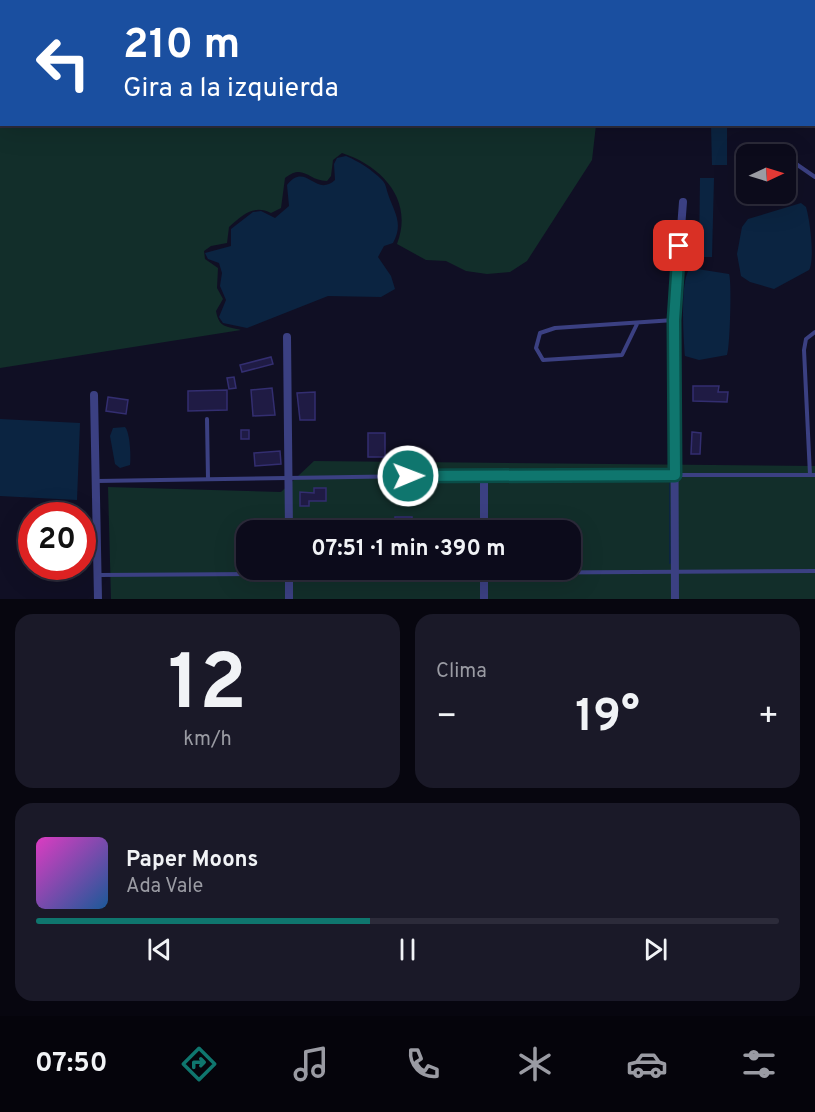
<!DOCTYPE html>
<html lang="es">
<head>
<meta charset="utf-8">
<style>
  :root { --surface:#0c0b1b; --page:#1a1928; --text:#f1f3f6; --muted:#9a9ba3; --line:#2c2b3a; --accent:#0f766e }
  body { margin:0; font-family:Overpass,sans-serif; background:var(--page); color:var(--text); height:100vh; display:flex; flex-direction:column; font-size:22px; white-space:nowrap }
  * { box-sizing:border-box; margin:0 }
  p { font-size:20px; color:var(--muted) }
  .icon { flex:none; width:33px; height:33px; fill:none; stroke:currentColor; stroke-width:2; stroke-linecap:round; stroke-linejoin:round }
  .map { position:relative; height:599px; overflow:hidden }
  .side { display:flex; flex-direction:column; gap:15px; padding:15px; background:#07060f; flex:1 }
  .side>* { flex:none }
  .guide { position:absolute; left:0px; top:0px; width:816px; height:126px; box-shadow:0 6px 24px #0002,0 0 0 2px var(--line); background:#1a4fa0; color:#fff; overflow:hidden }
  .needle { width:39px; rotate:86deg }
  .controls { position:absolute; left:736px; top:144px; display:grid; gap:12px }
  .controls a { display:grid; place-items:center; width:60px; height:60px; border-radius:12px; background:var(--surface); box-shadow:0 6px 24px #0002,0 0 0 2px var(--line); font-size:30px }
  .speed { position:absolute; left:18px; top:502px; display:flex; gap:12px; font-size:30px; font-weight:700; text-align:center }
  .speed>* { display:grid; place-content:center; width:78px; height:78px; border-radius:50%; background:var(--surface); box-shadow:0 6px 24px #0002,0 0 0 2px var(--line); line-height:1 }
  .speed .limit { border:9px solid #d22; background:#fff; color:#111 }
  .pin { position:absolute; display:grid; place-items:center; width:51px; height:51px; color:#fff; margin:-26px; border-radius:12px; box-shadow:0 3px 9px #0006 }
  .me { position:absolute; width:66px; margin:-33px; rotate:89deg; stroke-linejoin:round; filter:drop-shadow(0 0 4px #0008) }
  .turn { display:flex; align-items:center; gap:21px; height:126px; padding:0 24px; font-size:27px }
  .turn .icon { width:78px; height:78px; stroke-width:2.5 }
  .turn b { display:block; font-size:42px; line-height:51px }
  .big { font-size:45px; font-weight:700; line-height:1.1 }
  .side .card { flex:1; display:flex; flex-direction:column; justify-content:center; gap:9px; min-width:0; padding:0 21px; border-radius:18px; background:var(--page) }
  .side .dial { align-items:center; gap:0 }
  .dial b { font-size:78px; line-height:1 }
  .song { display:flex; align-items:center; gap:18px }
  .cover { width:72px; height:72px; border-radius:9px; background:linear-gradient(135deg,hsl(310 70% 55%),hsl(210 70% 35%)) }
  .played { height:6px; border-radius:3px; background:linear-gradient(90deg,var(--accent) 45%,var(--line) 45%) }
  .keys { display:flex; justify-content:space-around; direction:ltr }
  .heat { display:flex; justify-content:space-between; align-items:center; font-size:33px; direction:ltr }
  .side .tiles { flex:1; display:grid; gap:15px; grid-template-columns:1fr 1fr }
  .card:last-child { grid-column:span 2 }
  .trip { position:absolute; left:236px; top:520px; width:345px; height:60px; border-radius:18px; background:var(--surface); box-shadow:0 6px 24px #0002,0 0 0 2px var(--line); font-weight:700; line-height:60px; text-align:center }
  .menu { display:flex; height:96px; justify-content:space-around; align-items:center; background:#05040b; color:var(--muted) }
  .menu .icon { width:42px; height:42px }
  .menu .active { color:var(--accent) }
  .menu b { font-size:27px; color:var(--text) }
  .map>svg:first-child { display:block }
  .green { fill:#122e2a; fill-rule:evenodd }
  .water { fill:#0b2441 }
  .building { fill:#1f1b44; stroke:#332e70; stroke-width:1.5 }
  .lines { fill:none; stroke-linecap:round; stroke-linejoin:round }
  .lane { stroke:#3b4082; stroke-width:4 }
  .street { stroke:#3b4082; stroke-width:8 }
  .route-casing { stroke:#0a4d48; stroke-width:15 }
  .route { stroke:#0f766e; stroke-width:10 }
</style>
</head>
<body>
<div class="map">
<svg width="815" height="599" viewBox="0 0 815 599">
  <rect width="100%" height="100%" fill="#100f24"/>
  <g class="green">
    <path d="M0 0H549L2 2V124L596 125 592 160 527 261 510 272 487 274 466 271 446 261 426 260 397 244C414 200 382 166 342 153L333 160 331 176 327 181C308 181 304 163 285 178L281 208 271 213C254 204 242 215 229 227L227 243 211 246 204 251 205 259 218 268 217 288 223 299 216 311C219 328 226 326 241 330L0 368Z"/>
    <polygon points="566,0 693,0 566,2"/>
    <path d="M314 461 815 466V599H111L108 487 281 492ZM246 531H570V570H246Z"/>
  </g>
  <g class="water">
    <polygon points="711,125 727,125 727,165 712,165"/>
    <path d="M346 156C360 162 372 170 382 180 386 184 386 188 388 194 394 212 404 223 393 243L384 246 378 257 391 276 395 289 381 297 328 296 247 328 223 323 219 317 226 300 220 286 222 273 219 263 208 259 205 253 231 246V229L253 212 261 211 275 218 289 206 287 185C306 161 315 198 335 180L334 164 337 158Z"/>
    <polygon points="700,178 714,178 712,257 699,257"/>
    <path d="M801 203 806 207C810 220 815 260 809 270L774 289 750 282 741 276 737 254 742 227 748 219Z"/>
    <path d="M691 268 729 274C732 281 730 350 727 355L699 360 685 356C684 341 679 275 691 268Z"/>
    <polygon points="0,419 80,423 77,500 0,496"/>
    <path d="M125 427C130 432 131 457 130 465L120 468 115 464 110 436 113 428Z"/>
    <polygon points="669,483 670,483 671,564 669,564"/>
  </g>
  <g class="building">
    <polygon points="271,357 273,364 242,372 240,365"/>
    <polygon points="234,377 236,388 229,389 227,378"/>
    <polygon points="693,386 719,386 718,392 728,392 727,402 693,401"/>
    <polygon points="272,388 275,415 253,416 251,390"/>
    <polygon points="227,390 227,410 188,411 188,391"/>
    <polygon points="315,392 315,420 300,420 297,393"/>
    <polygon points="108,397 128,400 126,414 106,411"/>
    <rect x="241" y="430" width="8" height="9"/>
    <polygon points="692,432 701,433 700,454 691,454"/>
    <rect x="368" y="433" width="17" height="24"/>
    <polygon points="280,451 281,464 255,466 254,453"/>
    <polygon points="314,488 326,488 326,501 309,501 309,506 300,506 300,492 314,493"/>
    <rect x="395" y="517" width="17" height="14"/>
  </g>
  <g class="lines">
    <g class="lane">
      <polyline points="761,147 779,154"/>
      <polyline points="786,157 815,177"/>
      <polyline points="637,324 622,355 543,360 536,348 540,333 555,328 674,320"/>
      <polyline points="207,419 208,479"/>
      <polyline points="810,475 804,350 806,339 815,332"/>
      <polyline points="97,481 484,475 815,475"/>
      <polyline points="99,575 815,571"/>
    </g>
    <g class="street">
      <polyline points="287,337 289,531"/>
      <polyline points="94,395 98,599"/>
      <polyline points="484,531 484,475"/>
      <polyline points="289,570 289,599"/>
      <polyline points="484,599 484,570"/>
      <polyline points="675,599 674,320 683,202"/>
    </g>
  </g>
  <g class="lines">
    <defs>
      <polyline id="route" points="408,476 675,475 674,320 679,246"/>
    </defs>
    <use href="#route" class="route-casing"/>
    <use href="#route" class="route"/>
  </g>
</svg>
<div class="controls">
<a><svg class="needle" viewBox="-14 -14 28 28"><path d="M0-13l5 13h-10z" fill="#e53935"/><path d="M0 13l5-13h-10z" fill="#9a9ba3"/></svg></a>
</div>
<div class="speed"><div class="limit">20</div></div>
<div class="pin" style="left:679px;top:246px;background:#d93025"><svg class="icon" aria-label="arrive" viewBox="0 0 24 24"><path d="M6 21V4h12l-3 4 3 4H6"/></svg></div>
<svg class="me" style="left:408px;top:476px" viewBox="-20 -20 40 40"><circle r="17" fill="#0f766e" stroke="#fff" stroke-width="3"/><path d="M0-11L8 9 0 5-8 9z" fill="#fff"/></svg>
<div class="trip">07:51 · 1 min · 390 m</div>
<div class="guide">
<div class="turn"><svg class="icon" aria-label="left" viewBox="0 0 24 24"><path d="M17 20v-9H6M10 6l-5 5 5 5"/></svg><div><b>210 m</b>Gira a la izquierda</div></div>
</div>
</div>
<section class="side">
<div class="tiles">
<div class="card dial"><b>12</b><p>km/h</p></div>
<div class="card"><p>Clima</p>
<div class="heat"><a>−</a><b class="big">19°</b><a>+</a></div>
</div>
<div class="card">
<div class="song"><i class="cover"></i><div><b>Paper Moons</b><p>Ada Vale</p></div></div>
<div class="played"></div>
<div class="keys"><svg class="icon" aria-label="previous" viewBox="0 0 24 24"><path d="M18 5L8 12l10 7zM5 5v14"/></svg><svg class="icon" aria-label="pause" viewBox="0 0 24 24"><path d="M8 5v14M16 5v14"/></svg><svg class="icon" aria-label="next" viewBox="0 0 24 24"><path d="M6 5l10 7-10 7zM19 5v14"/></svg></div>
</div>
</div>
</section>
<nav class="menu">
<b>07:50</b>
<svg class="icon active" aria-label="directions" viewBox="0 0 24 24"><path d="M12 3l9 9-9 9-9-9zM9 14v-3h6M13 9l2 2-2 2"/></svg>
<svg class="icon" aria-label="music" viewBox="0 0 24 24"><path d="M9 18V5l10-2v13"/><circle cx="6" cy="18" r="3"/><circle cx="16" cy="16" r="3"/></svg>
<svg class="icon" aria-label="phone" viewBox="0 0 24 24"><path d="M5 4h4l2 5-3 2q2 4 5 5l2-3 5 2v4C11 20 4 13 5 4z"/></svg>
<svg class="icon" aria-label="climate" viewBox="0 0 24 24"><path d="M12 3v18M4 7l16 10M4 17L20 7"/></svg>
<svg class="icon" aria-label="car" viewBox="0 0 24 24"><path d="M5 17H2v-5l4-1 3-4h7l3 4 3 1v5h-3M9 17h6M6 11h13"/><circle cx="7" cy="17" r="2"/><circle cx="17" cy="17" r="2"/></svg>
<svg class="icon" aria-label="filters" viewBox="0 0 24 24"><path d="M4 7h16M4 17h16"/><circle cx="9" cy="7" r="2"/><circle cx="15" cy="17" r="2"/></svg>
</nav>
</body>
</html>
